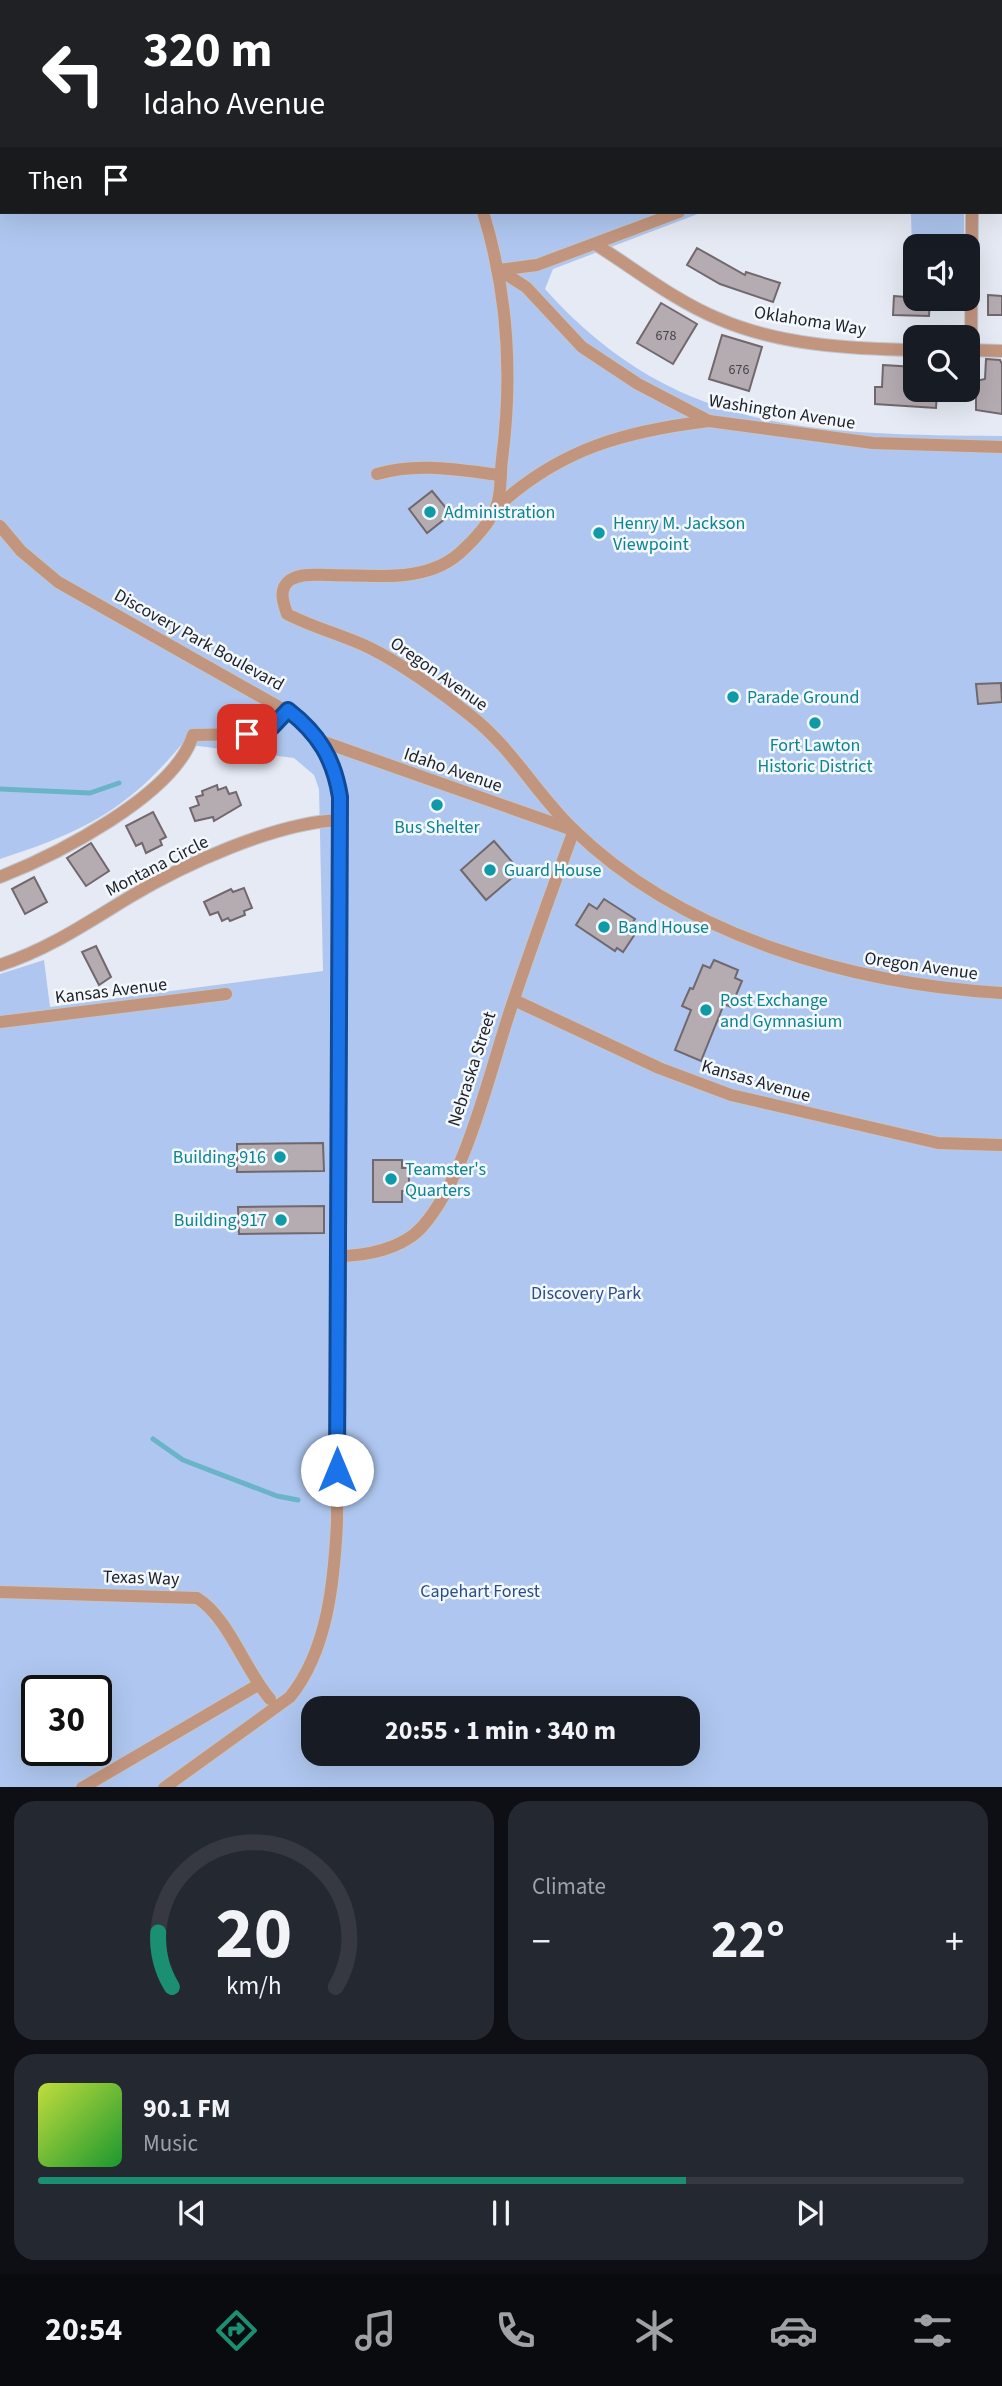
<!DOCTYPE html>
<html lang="en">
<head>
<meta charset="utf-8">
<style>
  :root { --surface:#171b24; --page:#242831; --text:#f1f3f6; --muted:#9ea1a6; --line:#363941; --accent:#1a8f72 }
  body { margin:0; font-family:"Source Sans 3",sans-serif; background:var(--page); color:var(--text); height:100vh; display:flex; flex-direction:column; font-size:26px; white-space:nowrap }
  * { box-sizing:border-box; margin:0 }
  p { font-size:23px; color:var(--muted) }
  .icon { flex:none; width:38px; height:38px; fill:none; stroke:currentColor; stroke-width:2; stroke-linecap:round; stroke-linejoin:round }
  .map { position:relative; height:1787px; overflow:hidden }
  .sheet { display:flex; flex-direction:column; gap:14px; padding:14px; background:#0d0f14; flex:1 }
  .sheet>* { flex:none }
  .banner { position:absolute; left:0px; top:0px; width:1003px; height:214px; box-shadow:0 7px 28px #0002; background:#202124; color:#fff; overflow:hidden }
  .buttons { position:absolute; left:903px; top:234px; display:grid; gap:14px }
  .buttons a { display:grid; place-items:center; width:77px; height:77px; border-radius:14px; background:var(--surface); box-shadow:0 7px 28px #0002; font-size:35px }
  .speed { position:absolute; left:21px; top:1675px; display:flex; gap:14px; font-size:35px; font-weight:700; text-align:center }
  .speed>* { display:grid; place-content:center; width:91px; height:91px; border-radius:50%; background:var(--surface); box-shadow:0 7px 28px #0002; line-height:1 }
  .speed .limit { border:4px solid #111; border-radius:10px; background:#fff; color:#111 }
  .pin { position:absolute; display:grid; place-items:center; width:60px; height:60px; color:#fff; margin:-30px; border-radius:14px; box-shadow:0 4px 10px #0006 }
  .me { position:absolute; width:77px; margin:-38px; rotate:0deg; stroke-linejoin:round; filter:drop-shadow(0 0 5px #0008) }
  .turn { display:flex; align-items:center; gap:24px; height:147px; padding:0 28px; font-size:32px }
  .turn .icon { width:91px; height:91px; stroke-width:2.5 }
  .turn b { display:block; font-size:49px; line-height:60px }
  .then { display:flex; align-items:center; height:66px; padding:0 28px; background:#0003; gap:14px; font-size:26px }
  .big { font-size:52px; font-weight:700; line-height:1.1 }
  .sheet .widget { flex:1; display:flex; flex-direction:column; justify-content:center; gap:10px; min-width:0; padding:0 24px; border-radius:21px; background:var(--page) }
  .sheet .dial { align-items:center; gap:0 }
  .dial svg { height:182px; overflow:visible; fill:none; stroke:var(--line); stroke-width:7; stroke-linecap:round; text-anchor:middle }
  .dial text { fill:var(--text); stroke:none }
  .song { display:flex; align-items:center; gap:21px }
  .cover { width:84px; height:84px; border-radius:10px; background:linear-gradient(135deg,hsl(70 70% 55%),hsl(130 70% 35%)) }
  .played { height:7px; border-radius:4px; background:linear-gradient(90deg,var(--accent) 70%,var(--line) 70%) }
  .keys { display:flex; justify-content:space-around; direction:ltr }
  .heat { display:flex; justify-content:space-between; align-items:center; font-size:38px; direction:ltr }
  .sheet .tiles { flex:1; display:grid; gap:14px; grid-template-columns:1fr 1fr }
  .widget:last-child { grid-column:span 2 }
  .trip { position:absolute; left:301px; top:1696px; width:399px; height:70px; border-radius:21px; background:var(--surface); box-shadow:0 7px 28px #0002; font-weight:700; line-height:70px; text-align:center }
  .tab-bar { display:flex; height:112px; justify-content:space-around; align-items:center; background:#090b0e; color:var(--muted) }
  .tab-bar .icon { width:49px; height:49px }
  .tab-bar .on { color:var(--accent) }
  .tab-bar b { font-size:32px; color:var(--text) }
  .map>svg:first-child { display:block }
  .green { fill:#afc7f0; fill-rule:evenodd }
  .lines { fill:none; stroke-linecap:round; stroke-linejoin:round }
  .stream { stroke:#69b4c7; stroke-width:5 }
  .building { fill:#b5acb2; stroke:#71686d; stroke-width:2 }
  .street-casing { stroke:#c1c6ce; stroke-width:14 }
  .street { stroke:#c2957f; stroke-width:12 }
  .route-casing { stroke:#114b97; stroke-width:18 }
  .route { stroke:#1a73e8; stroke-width:12 }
  .culture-dot { fill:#0f9aa8; stroke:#f3f8ff; stroke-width:2.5 }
  .labels { text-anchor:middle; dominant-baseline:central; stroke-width:5; stroke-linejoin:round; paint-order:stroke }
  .number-label { font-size:14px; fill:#444347 }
  .street-label { font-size:18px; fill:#1e2023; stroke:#f3f8ff }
  .culture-label { font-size:18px; fill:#0d838f; stroke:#f3f8ff; text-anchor:start }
  .park-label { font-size:18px; fill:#2c4d8a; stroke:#f3f8ff }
</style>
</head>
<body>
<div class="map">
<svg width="1002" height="1788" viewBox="0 0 1002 1788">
  <rect width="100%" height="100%" fill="#e5eaf4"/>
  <g class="green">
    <path d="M0 0H1002V193L1001 2H2V212H703L553 269 545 289C676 436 819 434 1002 436V1787H0V974L44 960 50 1007 323 971 319 789 314 775 294 758 182 744C127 811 80 833 0 859ZM37 1690H96V1750H37ZM313 1708H688V1754H313Z"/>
    <polygon points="911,214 964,214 964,247 915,247 912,250"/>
  </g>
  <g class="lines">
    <g class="stream">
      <polyline points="0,789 90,793 119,783"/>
      <polyline points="153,1439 183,1460 277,1496 298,1500"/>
    </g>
  </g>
  <g class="building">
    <polygon points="697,248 745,275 746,272 780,283 773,302 720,284 687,265"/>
    <polygon points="988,295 1002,296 1002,315 988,315"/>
    <polygon points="894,296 930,299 929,316 893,315"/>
    <polygon points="661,303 697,324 673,364 637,343"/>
    <polygon points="722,335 762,347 749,391 709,379"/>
    <polygon points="986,359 1000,360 1002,364 1002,414 976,410 976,381 985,379"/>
    <polygon points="883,365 915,367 915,390 937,392 936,408 875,404 875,387 882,387"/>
    <polygon points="432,491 451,514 427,533 409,509"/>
    <polygon points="1001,683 1002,702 978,704 976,684"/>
    <polygon points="217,785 218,790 226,787 229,794 236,792 241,805 214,821 213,817 195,821 190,808 199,805 196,797 203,795 202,791"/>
    <polygon points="153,812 166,837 160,840 162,845 146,853 142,843 136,846 126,826"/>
    <polygon points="494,841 520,871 486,900 461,870"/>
    <polygon points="91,843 109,871 86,886 67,858"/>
    <polygon points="34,877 47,902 25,914 12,889"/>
    <polygon points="244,888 252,908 244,911 245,915 230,921 228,918 222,921 218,912 210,915 204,902 231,889 233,892"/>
    <polygon points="604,899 635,919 628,929 635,934 623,952 617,948 615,951 576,925 589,904 597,909"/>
    <polygon points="96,946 111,977 99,985 82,952"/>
    <polygon points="714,960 738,970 735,978 742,981 731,1007 724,1004 701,1061 675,1050 691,1010 682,1006 690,988 693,989 703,965 710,968"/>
    <polygon points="323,1143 324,1171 237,1172 237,1144"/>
    <polygon points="373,1160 402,1160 402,1168 409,1168 409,1191 402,1191 402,1202 373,1202"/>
    <polygon points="324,1206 324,1233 239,1234 238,1207"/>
  </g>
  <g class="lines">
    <defs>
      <g id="street">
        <polyline points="267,2 268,0"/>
        <polyline points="454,2 455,0"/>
        <polyline points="0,151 2,150"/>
        <polyline points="1001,186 1002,186"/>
        <path d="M483 212C508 293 513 375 502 459 500 474 502 494 496 507 491 521 475 539 464 549 429 585 372 575 327 575 315 575 301 573 290 580 278 589 283 602 287 614 314 628 343 635 370 648 402 664 444 694 471 716 513 749 537 795 574 830 684 937 853 984 1002 993"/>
        <path d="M595 244C635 269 675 301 719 319 779 345 851 349 915 350"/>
        <polyline points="499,270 526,287 582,347 638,384 709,421 873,443 1002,447"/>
        <polyline points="499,270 537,265 679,212"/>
        <polyline points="968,350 1002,351"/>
        <polyline points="971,350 972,212"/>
        <path d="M377 474C417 462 459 470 500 475"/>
        <path d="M497 507C560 449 625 431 709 421"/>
        <path d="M0 526 21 551 58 582 300 719 328 751 340 797 337 1523C334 1581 328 1650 290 1697L164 1788"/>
        <polyline points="321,741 573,830"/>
        <path d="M0 877C56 855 175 795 193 735L247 734 272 727 288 710"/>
        <path d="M0 965C47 950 87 923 128 898 184 864 275 823 339 820"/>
        <polyline points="514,1000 659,1068 731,1095 938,1143 1002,1145"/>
        <polyline points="0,1022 226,994"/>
        <path d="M338 1256C366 1256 402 1249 422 1227 466 1178 489 1074 510 1011 530 950 552 890 574 830"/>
        <path d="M0 1592 197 1598C228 1617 245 1670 270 1699"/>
        <polyline points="82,1788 258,1685"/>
      </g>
    </defs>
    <use href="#street" class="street-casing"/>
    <use href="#street" class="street"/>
  </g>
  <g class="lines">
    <defs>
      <path id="route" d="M247 734 272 727 288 710C319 734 334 759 340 797L337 1470"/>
    </defs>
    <use href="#route" class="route-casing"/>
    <use href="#route" class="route"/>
  </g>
  <g class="culture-dot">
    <circle cx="430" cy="512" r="7"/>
    <circle cx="599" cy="533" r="7"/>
    <circle cx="733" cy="697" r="7"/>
    <circle cx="815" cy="723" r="7"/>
    <circle cx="437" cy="805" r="7"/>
    <circle cx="490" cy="870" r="7"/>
    <circle cx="604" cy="927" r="7"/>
    <circle cx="706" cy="1010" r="7"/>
    <circle cx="280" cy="1157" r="7"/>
    <circle cx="391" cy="1179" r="7"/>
    <circle cx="281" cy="1220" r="7"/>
  </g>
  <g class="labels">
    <g class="number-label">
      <text x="666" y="336">678</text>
      <text x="739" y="370">676</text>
    </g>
    <g class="street-label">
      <text transform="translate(810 321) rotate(9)">Oklahoma Way</text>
      <text transform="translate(782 412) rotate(9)">Washington Avenue</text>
      <text transform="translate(199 640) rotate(29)">Discovery Park Boulevard</text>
      <text transform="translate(439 674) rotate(35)">Oregon Avenue</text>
      <text transform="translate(453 770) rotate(19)">Idaho Avenue</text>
      <text transform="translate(157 866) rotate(-27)">Montana Circle</text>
      <text transform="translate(921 966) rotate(8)">Oregon Avenue</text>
      <text transform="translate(111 991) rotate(-7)">Kansas Avenue</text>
      <text transform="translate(472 1069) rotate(-72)">Nebraska Street</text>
      <text transform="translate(756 1081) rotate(16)">Kansas Avenue</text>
      <text transform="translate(141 1578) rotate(2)">Texas Way</text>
    </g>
    <g class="culture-label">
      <text x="444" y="512">Administration</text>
      <text x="613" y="523">Henry M. Jackson<tspan x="613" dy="21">Viewpoint</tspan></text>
      <text x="747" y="697">Parade Ground</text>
      <text x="815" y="745" text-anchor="middle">Fort Lawton<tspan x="815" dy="21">Historic District</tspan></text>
      <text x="437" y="827" text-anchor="middle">Bus Shelter</text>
      <text x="504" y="870">Guard House</text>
      <text x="618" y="927">Band House</text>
      <text x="720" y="1000">Post Exchange<tspan x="720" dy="21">and Gymnasium</tspan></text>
      <text x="266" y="1157" text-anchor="end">Building 916</text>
      <text x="405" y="1169">Teamster's<tspan x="405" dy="21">Quarters</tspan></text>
      <text x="267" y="1220" text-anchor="end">Building 917</text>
    </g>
    <g class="park-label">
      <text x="586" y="1293">Discovery Park</text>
      <text x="480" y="1591">Capehart Forest</text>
    </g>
  </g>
</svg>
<div class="buttons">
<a><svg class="icon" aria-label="sound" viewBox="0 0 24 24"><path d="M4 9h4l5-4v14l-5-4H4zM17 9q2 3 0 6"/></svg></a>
<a><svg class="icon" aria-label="search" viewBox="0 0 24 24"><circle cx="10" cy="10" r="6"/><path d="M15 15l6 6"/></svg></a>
</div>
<div class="speed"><div class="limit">30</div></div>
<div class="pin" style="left:247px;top:734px;background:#d93025"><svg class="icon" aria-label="arrive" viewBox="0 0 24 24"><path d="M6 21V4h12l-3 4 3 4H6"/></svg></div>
<svg class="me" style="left:337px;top:1470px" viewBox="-20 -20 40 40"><circle r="19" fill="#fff"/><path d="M0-13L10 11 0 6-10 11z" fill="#1a73e8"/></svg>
<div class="trip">20:55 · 1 min · 340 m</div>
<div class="banner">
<div class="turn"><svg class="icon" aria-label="left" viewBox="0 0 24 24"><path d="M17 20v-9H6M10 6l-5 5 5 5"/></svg><div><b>320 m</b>Idaho Avenue</div></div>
<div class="then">Then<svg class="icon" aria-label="arrive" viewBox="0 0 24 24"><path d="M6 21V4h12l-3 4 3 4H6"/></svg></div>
</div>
</div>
<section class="sheet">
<div class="tiles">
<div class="widget dial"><svg viewBox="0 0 100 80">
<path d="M14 69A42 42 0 1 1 86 69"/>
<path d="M14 69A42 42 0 0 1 8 45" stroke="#1a8f72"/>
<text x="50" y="56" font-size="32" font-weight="700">20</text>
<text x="50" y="72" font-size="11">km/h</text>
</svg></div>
<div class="widget"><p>Climate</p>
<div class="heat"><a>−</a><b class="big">22°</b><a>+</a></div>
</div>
<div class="widget">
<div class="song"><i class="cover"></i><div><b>90.1 FM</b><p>Music</p></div></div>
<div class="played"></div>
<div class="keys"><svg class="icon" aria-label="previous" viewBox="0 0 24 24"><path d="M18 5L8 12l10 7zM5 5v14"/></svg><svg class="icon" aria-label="pause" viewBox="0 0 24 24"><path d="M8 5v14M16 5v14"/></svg><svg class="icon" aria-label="next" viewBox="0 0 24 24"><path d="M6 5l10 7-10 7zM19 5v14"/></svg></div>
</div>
</div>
</section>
<nav class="tab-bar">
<b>20:54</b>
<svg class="icon on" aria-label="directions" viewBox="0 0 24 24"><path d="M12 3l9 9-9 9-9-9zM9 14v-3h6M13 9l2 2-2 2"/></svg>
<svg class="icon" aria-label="music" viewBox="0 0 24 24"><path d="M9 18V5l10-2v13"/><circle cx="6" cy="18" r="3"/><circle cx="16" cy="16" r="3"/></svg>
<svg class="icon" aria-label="phone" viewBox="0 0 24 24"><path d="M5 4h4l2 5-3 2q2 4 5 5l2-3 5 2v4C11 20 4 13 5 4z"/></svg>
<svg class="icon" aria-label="climate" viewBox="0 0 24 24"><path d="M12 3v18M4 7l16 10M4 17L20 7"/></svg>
<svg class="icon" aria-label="car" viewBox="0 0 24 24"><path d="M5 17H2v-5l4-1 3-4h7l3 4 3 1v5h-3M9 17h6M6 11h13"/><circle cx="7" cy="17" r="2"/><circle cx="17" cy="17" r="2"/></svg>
<svg class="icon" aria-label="filters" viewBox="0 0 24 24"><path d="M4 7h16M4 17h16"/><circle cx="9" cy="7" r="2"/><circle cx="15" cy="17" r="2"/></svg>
</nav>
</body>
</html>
